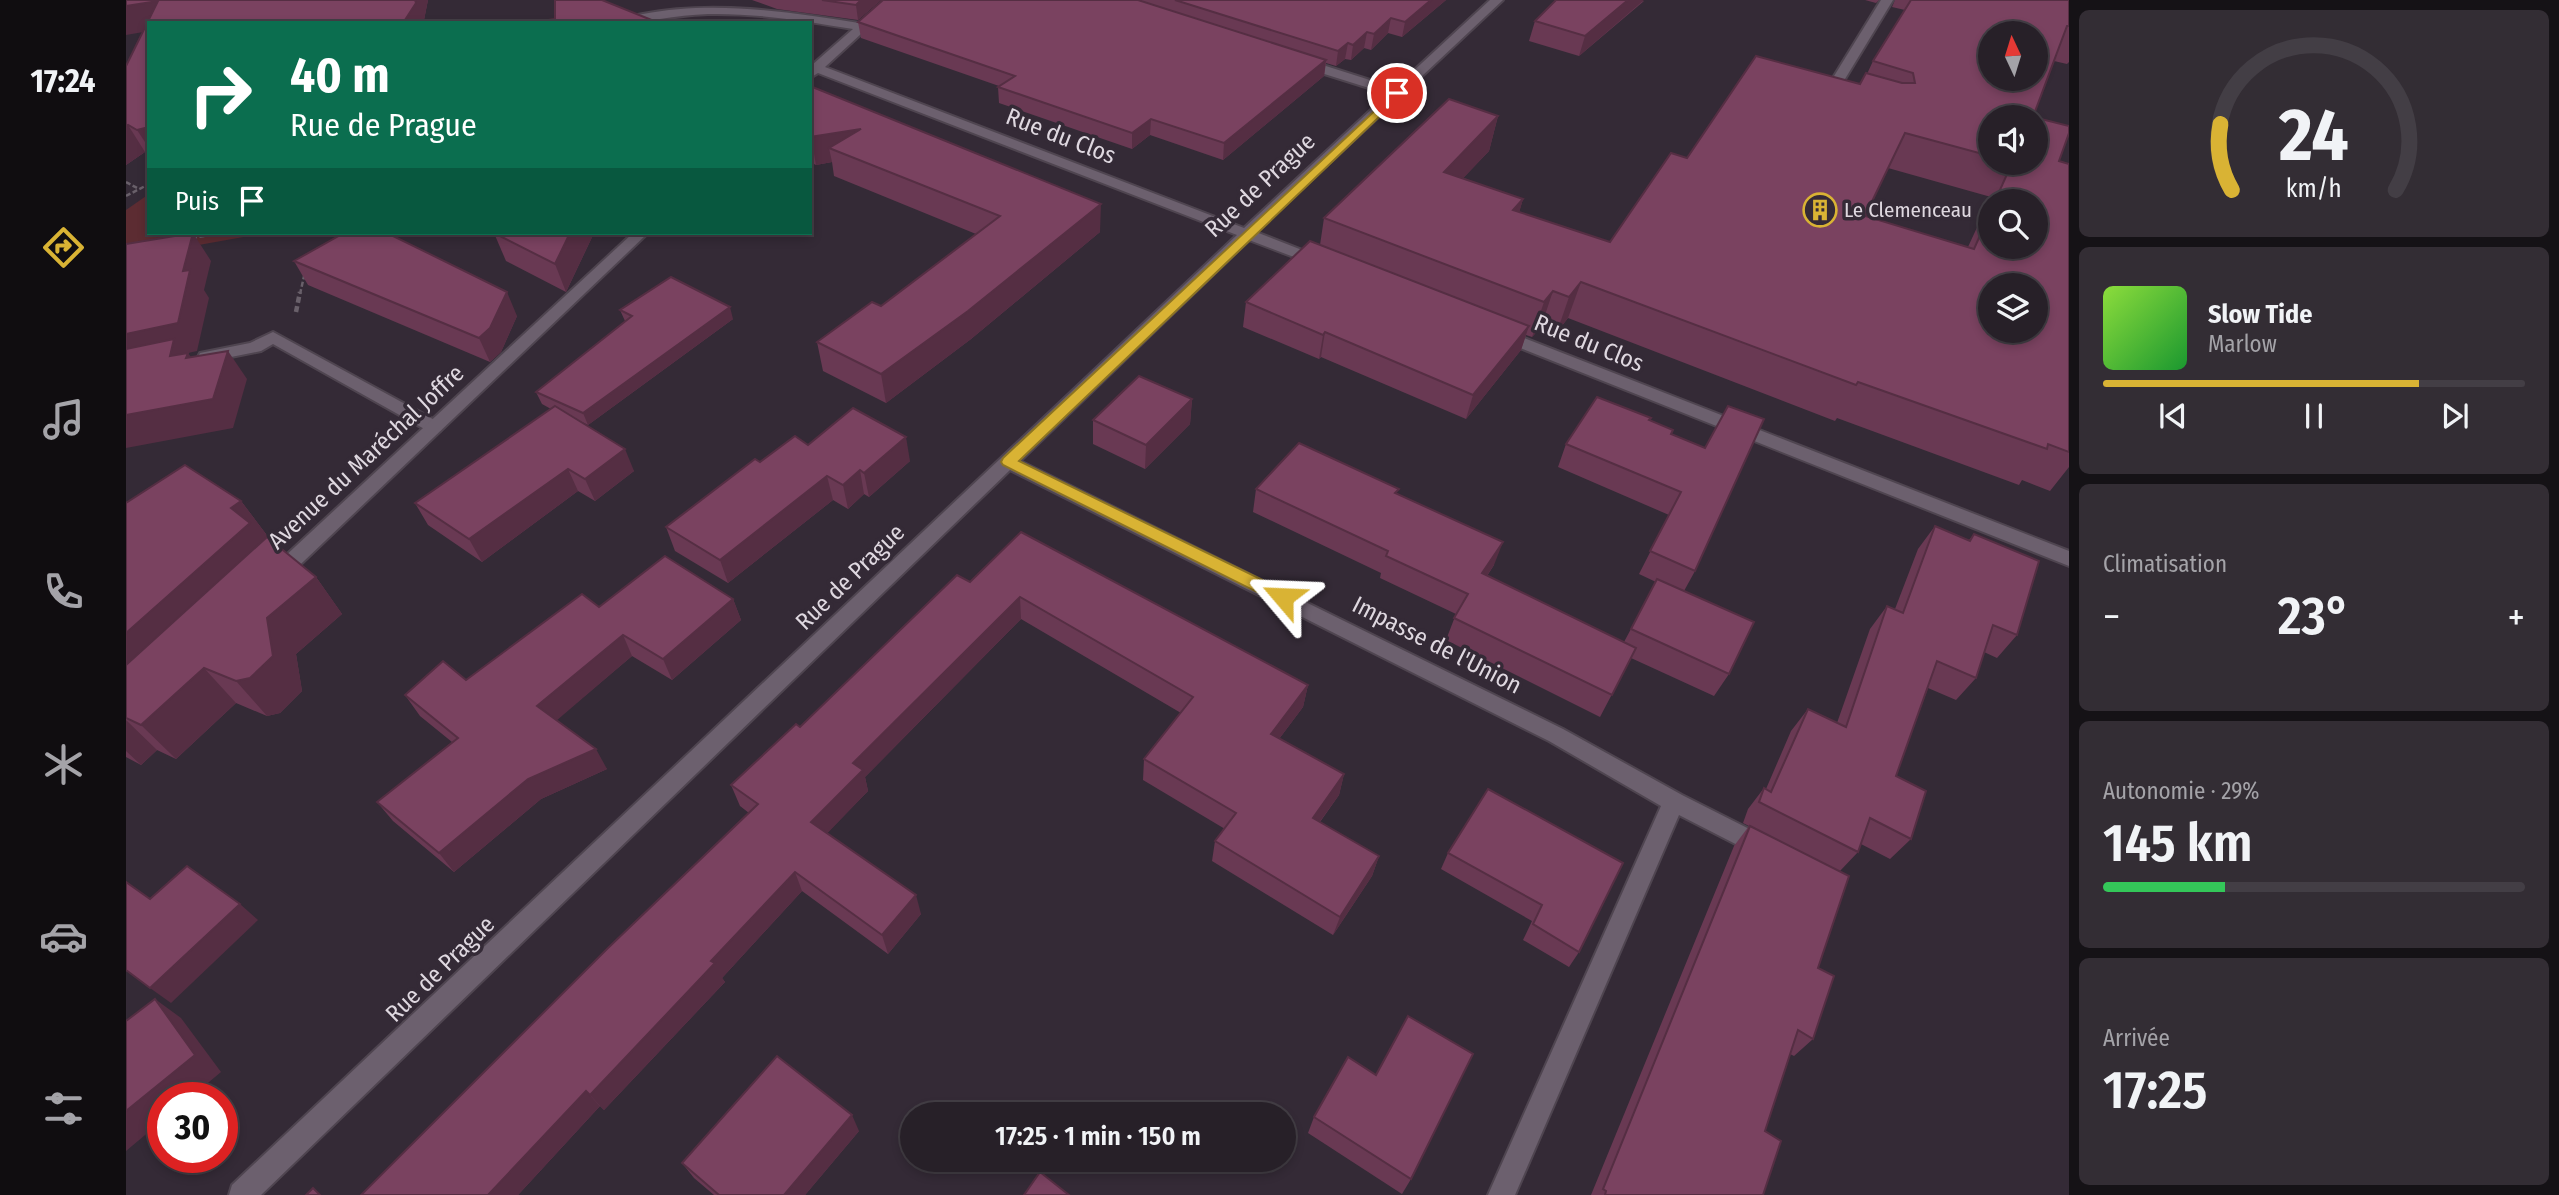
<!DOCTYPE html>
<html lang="fr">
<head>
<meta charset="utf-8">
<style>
  :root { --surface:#272028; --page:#332d34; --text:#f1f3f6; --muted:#a4a3a8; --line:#433e45; --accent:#d9b334 }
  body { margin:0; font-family:"Fira Sans Condensed",sans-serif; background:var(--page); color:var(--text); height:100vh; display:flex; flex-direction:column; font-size:26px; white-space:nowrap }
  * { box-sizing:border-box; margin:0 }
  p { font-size:23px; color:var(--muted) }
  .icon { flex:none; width:38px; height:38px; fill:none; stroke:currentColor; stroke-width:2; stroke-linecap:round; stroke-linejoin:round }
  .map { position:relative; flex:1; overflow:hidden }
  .details { display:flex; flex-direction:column; gap:10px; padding:10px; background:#151216; width:490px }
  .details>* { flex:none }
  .hud { position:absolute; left:21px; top:21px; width:665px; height:214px; border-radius:0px; box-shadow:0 4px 10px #0003,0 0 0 2px var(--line); background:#0b6e4f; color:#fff; overflow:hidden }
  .needle { width:46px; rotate:356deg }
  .controls { position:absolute; left:1852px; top:21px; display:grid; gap:14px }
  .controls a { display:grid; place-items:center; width:70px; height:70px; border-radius:50%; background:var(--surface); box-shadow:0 4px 10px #0003,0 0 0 2px var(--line); font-size:35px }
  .speed { position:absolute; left:21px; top:1082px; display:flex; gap:14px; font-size:35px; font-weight:700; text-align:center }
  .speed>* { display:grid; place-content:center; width:91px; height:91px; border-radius:50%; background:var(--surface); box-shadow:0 4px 10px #0003,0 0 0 2px var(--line); line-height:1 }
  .speed .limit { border:10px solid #d22; background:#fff; color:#111 }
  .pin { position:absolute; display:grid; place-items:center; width:60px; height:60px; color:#fff; margin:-30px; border:4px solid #fff; border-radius:50%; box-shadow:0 2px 7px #0007 }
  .me { position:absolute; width:77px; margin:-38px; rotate:296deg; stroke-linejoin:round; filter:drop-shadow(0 0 5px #0008) }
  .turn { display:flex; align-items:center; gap:24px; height:147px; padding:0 28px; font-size:32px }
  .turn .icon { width:91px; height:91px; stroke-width:2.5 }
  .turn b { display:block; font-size:49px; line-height:60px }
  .then { display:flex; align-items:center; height:66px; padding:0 28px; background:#0003; gap:14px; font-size:26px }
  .big { font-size:52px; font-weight:600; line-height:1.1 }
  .details .tile { flex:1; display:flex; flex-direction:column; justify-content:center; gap:10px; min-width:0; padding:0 24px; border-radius:10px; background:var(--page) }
  .details .dial { align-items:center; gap:0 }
  .dial svg { height:182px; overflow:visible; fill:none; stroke:var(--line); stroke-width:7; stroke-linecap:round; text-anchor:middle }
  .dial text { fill:var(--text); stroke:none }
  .song { display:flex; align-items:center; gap:21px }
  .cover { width:84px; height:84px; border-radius:10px; background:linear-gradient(135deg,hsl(90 70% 55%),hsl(130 70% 35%)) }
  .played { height:7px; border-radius:4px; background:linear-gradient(90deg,var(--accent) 75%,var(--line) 75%) }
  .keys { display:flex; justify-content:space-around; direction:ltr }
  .heat { display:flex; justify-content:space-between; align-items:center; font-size:38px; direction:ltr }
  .charge { height:10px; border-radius:5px; background:linear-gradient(90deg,#34c759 29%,var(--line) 0) }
  .trip { position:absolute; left:774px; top:1102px; width:396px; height:70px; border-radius:35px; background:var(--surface); box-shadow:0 4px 10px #0003,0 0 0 2px var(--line); font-weight:600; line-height:70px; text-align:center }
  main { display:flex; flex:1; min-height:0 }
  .tabs { display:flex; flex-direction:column; width:126px; justify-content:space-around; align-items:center; background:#100d10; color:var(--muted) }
  .tabs .icon { width:49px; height:49px }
  .tabs .on { color:var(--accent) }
  .tabs b { font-size:32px; color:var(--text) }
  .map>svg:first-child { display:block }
  .green { fill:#5c2c32 }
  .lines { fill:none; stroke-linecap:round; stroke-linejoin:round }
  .service-casing { stroke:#4f4550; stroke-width:4 }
  .minor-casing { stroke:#4f4550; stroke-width:4 }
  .path-far1 { stroke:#69606a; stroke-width:2.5; stroke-dasharray:5 2.5; stroke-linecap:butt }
  .path { stroke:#69606a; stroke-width:4.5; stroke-dasharray:6 3.5; stroke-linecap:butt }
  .service { fill:#6c606e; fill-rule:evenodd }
  .minor { fill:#6c606e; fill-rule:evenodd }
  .wall { fill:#693953; fill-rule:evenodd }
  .shaded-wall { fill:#552e43 }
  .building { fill:#7a4260; stroke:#552e43; stroke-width:2; fill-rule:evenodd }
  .route { fill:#d9b334; stroke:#8d7422; stroke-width:2 }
  .labels { text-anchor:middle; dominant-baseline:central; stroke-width:7; stroke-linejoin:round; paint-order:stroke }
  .far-poi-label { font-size:21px; fill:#dfd8e0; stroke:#342a36; text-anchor:start }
  .street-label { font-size:24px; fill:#dfd8e0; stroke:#342a36 }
</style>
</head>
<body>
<main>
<nav class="tabs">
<b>17:24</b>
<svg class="icon on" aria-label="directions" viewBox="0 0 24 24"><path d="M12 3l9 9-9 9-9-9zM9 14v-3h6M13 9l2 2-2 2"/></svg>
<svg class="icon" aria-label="music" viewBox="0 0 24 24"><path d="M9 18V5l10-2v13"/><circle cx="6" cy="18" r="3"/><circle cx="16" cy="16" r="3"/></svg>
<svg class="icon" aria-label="phone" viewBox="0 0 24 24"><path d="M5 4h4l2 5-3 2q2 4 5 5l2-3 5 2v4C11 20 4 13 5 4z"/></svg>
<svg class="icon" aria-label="climate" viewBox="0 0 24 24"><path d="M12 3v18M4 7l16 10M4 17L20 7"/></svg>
<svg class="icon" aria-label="car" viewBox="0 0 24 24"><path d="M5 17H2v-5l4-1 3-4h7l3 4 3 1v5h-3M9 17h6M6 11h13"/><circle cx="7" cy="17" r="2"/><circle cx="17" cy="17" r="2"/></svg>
<svg class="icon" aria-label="filters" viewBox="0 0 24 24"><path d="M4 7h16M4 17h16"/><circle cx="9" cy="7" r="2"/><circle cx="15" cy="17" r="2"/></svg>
</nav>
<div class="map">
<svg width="1943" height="1195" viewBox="0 0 1943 1195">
  <rect width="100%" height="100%" fill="#342a36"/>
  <polygon class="green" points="23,194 23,233 140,233 0,258 0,210"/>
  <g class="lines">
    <defs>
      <g id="service">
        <polygon points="1755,0 1767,0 1708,97 1698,97 1697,94"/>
        <polygon points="147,332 314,423 317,427 314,431 302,431 147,344 135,351 80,362 72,357 74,353 124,343"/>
      </g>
      <g id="minor">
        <path d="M759 0H772L699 67 1118 228 1262 94 1173 66V60H1181L1269 88 1364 0H1377L1130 232 1199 259 1201 262 1199 265H1189L1123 240 894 461 1437 729 1556 795 1647 841 1650 848 1647 855 1639 858 1631 855 1553 815 1389 1195H1362L1535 806 1423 741 884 470 135 1195H103L106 1185 1111 235 692 73 684 78 686 65 727 29C679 21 631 13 582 14 550 15 518 23 486 23 494 17 507 16 517 14 588 0 663 12 733 23Z"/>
        <polygon points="507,233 522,233 156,582 149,584 142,582 140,577 142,572"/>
        <polygon points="1375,329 1943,551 1943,566 1369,338 1367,334 1369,330"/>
      </g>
    </defs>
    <use href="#service" class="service-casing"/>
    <use href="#minor" class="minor-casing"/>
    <g class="path-far1">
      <polyline points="0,182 13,189"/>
      <polyline points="0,196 23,184"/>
      <polyline points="66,238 96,233"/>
      <polyline points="174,294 179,272"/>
    </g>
    <polyline class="path" points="170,312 174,292"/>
    <use href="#service" class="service"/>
    <use href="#minor" class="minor"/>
  </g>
  <g class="wall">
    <polygon points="0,0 302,0 298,20 299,23 23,23 23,154 19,152 0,165 0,66 17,32"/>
    <polygon points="626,0 755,0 732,20 651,9"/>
    <polygon points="757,0 1320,0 1276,37 1262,33 1245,50 1238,48 1225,60 1219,59 1210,66 1200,63 1198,76 1097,160 1024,135 1006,149 873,103 872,87 873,86 735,38 732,22"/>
    <polygon points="1739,0 1753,0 1750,3"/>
    <path d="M1769 0H1943V62L1941 64 1928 61 1907 117 1933 161 1943 164V467L1924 491 1896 480 1893 485 1711 418 1709 421 1442 318 1431 332 1415 327 1406 337 1400 335 1395 350 1340 419 1195 357 1193 359 1117 327 1120 302 1194 245 1198 218 1372 116 1363 151 1337 178 1397 199 1393 212 1484 242 1561 158 1734 84 1741 74 1747 61 1779 10 1766 7ZM1864 117 1909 163H1864ZM1762 168 1865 197 1842 247 1739 216ZM1864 201H1909L1864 247Z"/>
    <polygon points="1518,1 1453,56 1403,41 1409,21"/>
    <polygon points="684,86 974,232 845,339 760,403 697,371 691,342 755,306 850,234 708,176 706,162 690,165 684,162"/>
    <polygon points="368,233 468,233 440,292 380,261"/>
    <polygon points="168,261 391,316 375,352 364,362 182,285"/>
    <polygon points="494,310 607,319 462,425 454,421 508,471 469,501 452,491 356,562 302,525 289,503 425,409 416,404 410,392 499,321"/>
    <polygon points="1066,399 1064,424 1019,469 967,444 967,420"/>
    <polygon points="1524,421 1546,434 1569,571 1558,591 1603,674 1588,696 1505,658 1474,717 1320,640 1330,614 1254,578 1255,573 1127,512 1130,489 1272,494 1368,565 1361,576 1498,642 1530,582 1513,574 1543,515 1432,467 1440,444"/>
    <polygon points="682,445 784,461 743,497 738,494 722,509 707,500 602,583 549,551 540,527 634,462"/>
    <polygon points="115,501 143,538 190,577 216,614 170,654 176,691 154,713 141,716 110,703 50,759 31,750 15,765 0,757 0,503"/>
    <polygon points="1809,526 1843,540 1848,534 1891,635 1871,658 1858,652 1850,678 1830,700 1802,688 1770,776 1785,839 1764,859 1735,844 1732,852 1714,871 1692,968 1687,1039 1668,1056 1664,1054 1639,1131 1637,1195 1465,1195 1608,846 1623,826 1617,823 1622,809 1638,788 1640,789 1665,731 1682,709 1711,723 1744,629 1761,606 1769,609 1792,549"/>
    <polygon points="895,532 1182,685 1177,707 1153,739 1218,774 1213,795 1194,822 1253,856 1246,876 1207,935 1086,861 1089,841 1099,829 1017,780 1018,759 1055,713 895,619 739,777 742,791 701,833 795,914 762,954 676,891 596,978 599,982 478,1110 474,1106 392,1195 235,1195 623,813 614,806 605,785 844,582"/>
    <polygon points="607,599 615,620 546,680 506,656 430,720 481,769 415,799 328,872 267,821 251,802 326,742 294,716 279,695 340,680 473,607"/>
    <polygon points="1362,789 1453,952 1443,967 1397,940 1406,921 1315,869 1322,853"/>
    <polygon points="1188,1117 1285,1179 1276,1194 1182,1133"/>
    <polygon points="733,1131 679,1195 588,1195 568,1178 556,1163"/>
  </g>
  <g class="shaded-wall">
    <polygon points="289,0 302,0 298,20 299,23 277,23"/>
    <polygon points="735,0 755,0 732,20 730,5"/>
    <polygon points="1305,0 1320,0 1276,37 1279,22"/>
    <polygon points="1502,0 1518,0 1453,56 1459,36"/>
    <polygon points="32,1 23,31 0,35 0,6"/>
    <polygon points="1265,18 1262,33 1245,50 1248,34"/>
    <polygon points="1241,32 1238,48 1225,60 1227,45"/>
    <polygon points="1222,43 1219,59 1210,66 1212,51"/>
    <polygon points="1200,60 1198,76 1097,160 1098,143"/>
    <polygon points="1372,116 1363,151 1310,207 1318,172"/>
    <polygon points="1025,119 1024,135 1006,149 1006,133"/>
    <polygon points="2,125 19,152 0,165 0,126"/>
    <polygon points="23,127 23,148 11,130"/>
    <polygon points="735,129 703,148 706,162 690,165 685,137"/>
    <polygon points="1397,199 1387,234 1387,210"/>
    <polygon points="975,204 974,232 845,339 760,403 755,374"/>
    <polygon points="67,233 85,261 78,290 83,298 71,351 62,353 82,381 0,366 0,334 57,271"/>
    <polygon points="444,233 468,233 440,292 429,264"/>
    <polygon points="1455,282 1442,318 1431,332 1443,297"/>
    <polygon points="1427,291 1415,327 1406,337 1418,302"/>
    <polygon points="381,292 391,316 375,352 364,362 353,338"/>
    <polygon points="604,307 607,319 462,425 457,413"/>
    <polygon points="1403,326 1395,350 1340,419 1347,395"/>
    <polygon points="1199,332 1195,357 1193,359 1197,335"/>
    <polygon points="102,351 121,379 107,428 0,448 0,415"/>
    <polygon points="1066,399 1064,424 1019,469 1020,445"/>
    <polygon points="780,437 784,461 743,497 738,473"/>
    <polygon points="499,449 508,471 469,501 459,479"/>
    <polygon points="442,469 452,491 356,562 343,539"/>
    <polygon points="734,470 738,494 722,509 717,485"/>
    <polygon points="701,476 707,500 602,583 594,560"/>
    <polygon points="115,501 143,538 0,700 0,633 105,508"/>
    <polygon points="1377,542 1368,565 1348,595 1356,573"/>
    <polygon points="190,577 216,614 170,654 176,691 154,713 141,716 110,681 141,618"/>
    <polygon points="894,597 895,619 739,777 742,791 692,843 685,822 727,763"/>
    <polygon points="607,599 615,620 546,680 537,659"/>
    <polygon points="497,635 506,656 423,727 411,706"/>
    <polygon points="78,668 110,703 50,759 15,725"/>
    <polygon points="1182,685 1177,707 1141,755 1145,734"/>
    <polygon points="0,720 31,750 15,765 0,751"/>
    <polygon points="470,749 481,769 415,799 328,872 313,853 402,779"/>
    <polygon points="1218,774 1213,795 1182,838 1187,818"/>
    <polygon points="1253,856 1246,876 1207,935 1214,917"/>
    <polygon points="669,872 676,891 596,978 599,982 478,1110 464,1095 585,961"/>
    <polygon points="790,895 795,914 762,954 756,935"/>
    <polygon points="114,904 132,920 45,1003 24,988"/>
    <polygon points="29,999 55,1018 95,1072 65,1097 37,1097 37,1120 0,1151 0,1111"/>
    <polygon points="460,1091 474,1106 392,1195 362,1195"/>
    <polygon points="726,1115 733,1131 679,1195 658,1195"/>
  </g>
  <g class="building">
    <polygon points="0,0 289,0 290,3 277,23 23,23 23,127 11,130 2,125 0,126 0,66 32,1 0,6"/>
    <polygon points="429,0 476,0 533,23 402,23 429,19"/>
    <polygon points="696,0 735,0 730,5"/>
    <polygon points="757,0 1012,0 1200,60 1098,143 1025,119 1006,133 872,87 889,76 732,22"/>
    <polygon points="1049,0 1305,0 1279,22 1265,18 1248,34 1241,32 1227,45 1222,43 1212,51"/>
    <polygon points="1430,0 1502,0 1459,36 1409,21"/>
    <path d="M1785 0H1943V26H1941L1907 117 1943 126V133L1933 161 1943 164V452L1922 444 1921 449 1732 382 1730 385 1455 282 1443 297 1427 291 1418 302 1198 218 1323 99 1372 116 1318 172 1397 199 1387 210 1484 242 1545 153 1561 158 1630 56 1734 84 1740 73 1776 83H1789L1787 73 1747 61ZM1864 33H1909V79H1864ZM1864 117H1909V163H1886L1869 201H1909V247H1864V213L1848 249 1739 216 1779 133 1864 156ZM1864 285H1909V331H1864Z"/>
    <polygon points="684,86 975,204 842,311 755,374 691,342 746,302 755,306 874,216 703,148 735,129 684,137"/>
    <polygon points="67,233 57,271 64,270 52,323 0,334 0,244"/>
    <polygon points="218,233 261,233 381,292 364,328 353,338 168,261"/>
    <polygon points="368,233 444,233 429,264"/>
    <polygon points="1184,241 1403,326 1347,395 1199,332 1197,335 1120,302"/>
    <polygon points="545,277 604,307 457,413 410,392 506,316 494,310"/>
    <polygon points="48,339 44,356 62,353 60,358 102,351 87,399 0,415 0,349"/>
    <polygon points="1013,376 1066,399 1020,445 967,420"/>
    <polygon points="1471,397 1525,418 1523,420 1547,430 1545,434 1579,448 1602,406 1638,419 1569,571 1524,551 1555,492 1440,444"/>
    <polygon points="429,406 499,449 459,479 442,469 343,539 289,503"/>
    <polygon points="727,408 780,437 738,473 734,470 717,485 701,476 594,560 540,527 629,459 634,462 669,436 682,445"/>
    <polygon points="1173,443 1273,489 1269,493 1377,542 1356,573 1510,648 1486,695 1328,618 1342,594 1260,556 1262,551 1130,489"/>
    <polygon points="59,465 115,501 105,508 124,523 0,633 0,503"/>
    <polygon points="1809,526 1844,541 1848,534 1913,561 1891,635 1867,625 1850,678 1811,661 1770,776 1800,791 1785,839 1744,818 1732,852 1633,802 1638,788 1645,792 1682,709 1720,727 1761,606 1777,613"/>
    <polygon points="895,532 1182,685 1145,734 1218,774 1187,818 1253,856 1214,917 1089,841 1110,813 1018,759 1067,697 894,597 727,763 737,770 685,822 790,895 756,935 669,872 585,961 589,963 464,1095 460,1091 362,1195 235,1195 482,948 632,804 605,785 670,724 674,727 831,575 844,582"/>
    <polygon points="141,537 190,577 141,618 147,656 124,678 110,681 78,668 15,725 0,718 0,665"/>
    <polygon points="539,556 607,599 537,659 497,635 411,706 470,749 402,779 313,853 251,802 332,738 279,695 317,661 340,680 456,594 473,607"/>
    <polygon points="1531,579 1628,622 1603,674 1505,629"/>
    <polygon points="1362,789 1497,863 1453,952 1407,924 1416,905 1322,853"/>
    <polygon points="1624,826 1723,876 1692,968 1708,976 1687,1039 1672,1030 1639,1131 1655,1141 1637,1195 1479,1195 1480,1191 1477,1189"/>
    <polygon points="61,866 114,904 24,988 0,970 0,882 24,899"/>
    <polygon points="29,999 69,1055 0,1111 0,1021"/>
    <polygon points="1282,1016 1347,1054 1285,1179 1188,1117 1222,1057 1250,1075"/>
    <polygon points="651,1056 726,1115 658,1195 593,1195 556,1163"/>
    <polygon points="914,1172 943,1195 898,1195"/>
    <polygon points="187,1188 194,1195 180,1195"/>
  </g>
  <polygon class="route" points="1271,90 1276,93 1275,96 893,461 1163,593 1165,597 1163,602 1151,602 877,465 875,462 877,458"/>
  <defs>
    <symbol id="building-ring" viewBox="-11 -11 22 22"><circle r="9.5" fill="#342a36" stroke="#d9b334" stroke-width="1.5"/><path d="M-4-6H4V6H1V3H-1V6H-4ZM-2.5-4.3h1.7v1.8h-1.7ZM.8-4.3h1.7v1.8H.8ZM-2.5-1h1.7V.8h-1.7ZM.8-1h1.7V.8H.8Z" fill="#d9b334"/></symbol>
  </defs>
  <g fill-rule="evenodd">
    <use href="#building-ring" x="1675" y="191" width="38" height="38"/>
  </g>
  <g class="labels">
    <g class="far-poi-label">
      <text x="1718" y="210">Le Clemenceau</text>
    </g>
    <g class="street-label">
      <text transform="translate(935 136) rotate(21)">Rue du Clos</text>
      <text transform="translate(1134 185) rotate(-43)">Rue de Prague</text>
      <text transform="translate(1463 343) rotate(22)">Rue du Clos</text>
      <text transform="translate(240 457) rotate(-43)">Avenue du Maréchal Joffre</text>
      <text transform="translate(724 577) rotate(-44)">Rue de Prague</text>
      <text transform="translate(1311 645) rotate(27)">Impasse de l'Union</text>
      <text transform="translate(314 969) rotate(-44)">Rue de Prague</text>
    </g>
  </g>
</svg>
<div class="controls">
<a><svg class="needle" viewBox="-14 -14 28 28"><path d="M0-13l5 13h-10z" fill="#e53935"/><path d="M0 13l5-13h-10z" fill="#a4a3a8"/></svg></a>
<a><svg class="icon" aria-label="sound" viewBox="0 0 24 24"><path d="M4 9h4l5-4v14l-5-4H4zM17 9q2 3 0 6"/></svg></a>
<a><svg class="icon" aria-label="search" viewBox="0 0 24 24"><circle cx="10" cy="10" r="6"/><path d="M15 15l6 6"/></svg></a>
<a><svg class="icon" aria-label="layers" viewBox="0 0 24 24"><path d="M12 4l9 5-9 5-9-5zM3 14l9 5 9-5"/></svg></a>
</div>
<div class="speed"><div class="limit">30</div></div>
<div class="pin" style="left:1271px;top:93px;background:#d93025"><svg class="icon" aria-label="arrive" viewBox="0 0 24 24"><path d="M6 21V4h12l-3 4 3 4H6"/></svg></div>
<svg class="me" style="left:1157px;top:597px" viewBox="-20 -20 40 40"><path d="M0-17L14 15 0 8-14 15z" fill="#d9b334" stroke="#fff" stroke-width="4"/></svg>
<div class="trip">17:25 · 1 min · 150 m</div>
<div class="hud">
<div class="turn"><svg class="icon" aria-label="right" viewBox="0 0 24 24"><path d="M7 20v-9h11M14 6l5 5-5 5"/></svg><div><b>40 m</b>Rue de Prague</div></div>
<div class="then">Puis<svg class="icon" aria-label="arrive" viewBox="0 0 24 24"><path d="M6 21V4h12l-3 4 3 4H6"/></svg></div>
</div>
</div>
<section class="details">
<div class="tile dial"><svg viewBox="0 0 100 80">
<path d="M14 69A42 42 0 1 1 86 69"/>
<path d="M14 69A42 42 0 0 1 9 40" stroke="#d9b334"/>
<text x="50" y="56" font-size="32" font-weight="700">24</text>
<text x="50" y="72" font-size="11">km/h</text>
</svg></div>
<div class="tile">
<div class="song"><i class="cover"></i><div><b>Slow Tide</b><p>Marlow</p></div></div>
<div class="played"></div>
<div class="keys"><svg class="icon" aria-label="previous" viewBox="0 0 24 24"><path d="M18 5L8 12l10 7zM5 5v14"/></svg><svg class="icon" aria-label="pause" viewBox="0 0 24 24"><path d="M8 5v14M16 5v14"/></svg><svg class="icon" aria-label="next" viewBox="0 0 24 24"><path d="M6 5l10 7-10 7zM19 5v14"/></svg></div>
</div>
<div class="tile"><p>Climatisation</p>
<div class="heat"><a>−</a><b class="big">23°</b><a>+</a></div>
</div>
<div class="tile"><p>Autonomie · 29%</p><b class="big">145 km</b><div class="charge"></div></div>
<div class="tile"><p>Arrivée</p><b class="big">17:25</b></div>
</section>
</main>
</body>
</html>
